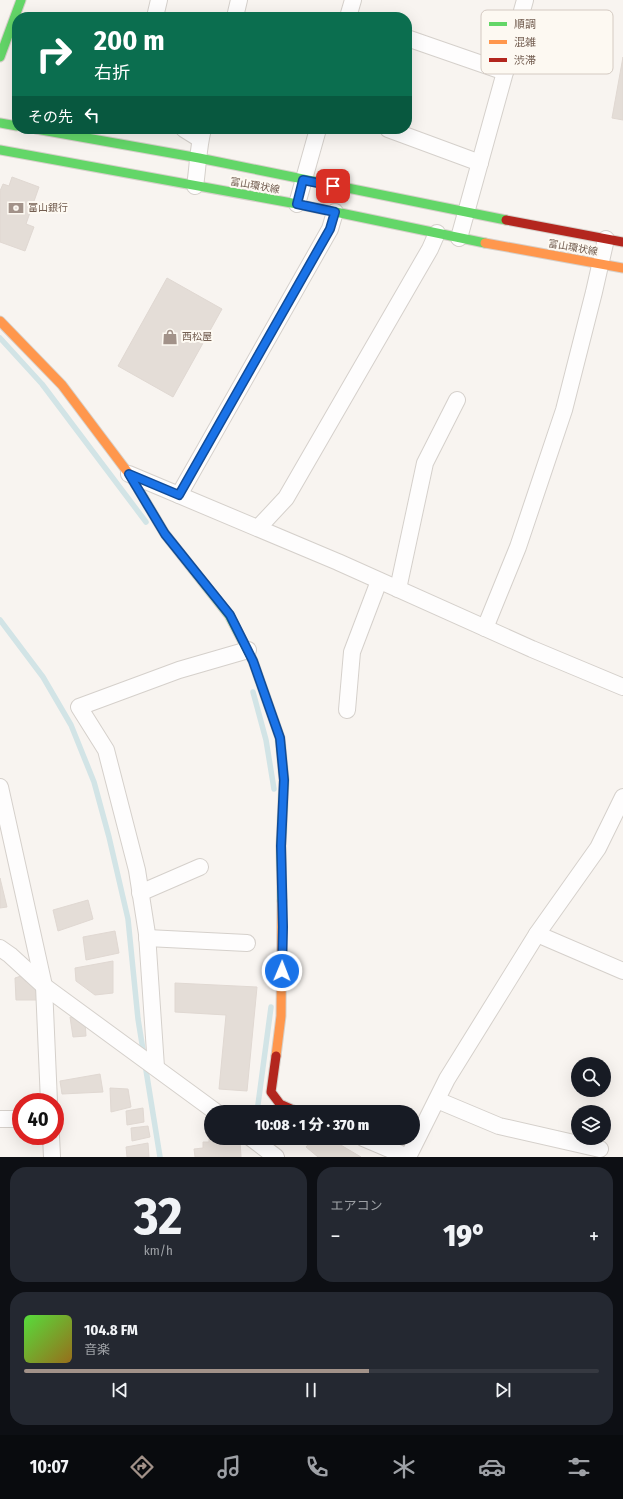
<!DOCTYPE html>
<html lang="ja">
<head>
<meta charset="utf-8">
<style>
  :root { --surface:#171b24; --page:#242831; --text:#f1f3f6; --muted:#9ea1a6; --line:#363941; --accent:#a29289 }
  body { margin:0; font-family:"Fira Sans Condensed","Noto Sans JP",sans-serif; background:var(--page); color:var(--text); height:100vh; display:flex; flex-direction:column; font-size:15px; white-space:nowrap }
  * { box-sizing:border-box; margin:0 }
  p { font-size:13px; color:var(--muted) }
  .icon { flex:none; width:22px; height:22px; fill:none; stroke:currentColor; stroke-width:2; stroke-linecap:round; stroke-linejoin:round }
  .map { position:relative; height:1157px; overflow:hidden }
  .panel { display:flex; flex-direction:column; gap:10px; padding:10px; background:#0d0f14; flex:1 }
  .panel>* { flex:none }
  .top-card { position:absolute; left:12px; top:12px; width:400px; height:122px; border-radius:16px; box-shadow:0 4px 16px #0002; background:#0b6e4f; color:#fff; overflow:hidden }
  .buttons { position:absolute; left:571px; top:1057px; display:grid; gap:8px }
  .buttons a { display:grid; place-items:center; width:40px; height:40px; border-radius:50%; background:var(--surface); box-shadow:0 4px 16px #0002; font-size:20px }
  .speed { position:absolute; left:12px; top:1093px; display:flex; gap:8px; font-size:20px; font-weight:700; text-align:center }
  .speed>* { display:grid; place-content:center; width:52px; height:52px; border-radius:50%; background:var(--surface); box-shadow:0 4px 16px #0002; line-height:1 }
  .speed .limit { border:6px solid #d22; background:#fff; color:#111 }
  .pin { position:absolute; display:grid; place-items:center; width:34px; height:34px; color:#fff; margin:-17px; border-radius:8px; box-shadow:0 2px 6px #0006 }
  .me { position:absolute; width:44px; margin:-22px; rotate:1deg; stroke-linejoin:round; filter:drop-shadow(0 0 3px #0008) }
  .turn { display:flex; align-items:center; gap:14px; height:84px; padding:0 16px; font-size:18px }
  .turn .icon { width:52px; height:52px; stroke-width:2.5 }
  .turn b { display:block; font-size:28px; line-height:34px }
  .then { display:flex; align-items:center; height:38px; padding:0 16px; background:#0003; gap:8px; font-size:15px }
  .big { font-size:30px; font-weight:800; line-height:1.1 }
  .panel .tile { flex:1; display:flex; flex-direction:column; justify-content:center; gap:6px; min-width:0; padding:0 14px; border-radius:16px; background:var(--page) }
  .panel .dial { align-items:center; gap:0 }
  .dial b { font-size:52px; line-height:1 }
  .song { display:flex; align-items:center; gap:12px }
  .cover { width:48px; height:48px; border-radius:6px; background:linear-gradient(135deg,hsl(110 70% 55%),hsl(40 70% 35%)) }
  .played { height:4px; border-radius:2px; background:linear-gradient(90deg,var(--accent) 60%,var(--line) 60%) }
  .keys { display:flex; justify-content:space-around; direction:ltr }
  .heat { display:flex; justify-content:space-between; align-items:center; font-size:22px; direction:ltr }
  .panel .tiles { flex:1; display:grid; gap:10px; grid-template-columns:1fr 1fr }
  .tile:last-child { grid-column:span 2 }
  .trip { position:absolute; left:204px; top:1105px; width:216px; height:40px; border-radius:20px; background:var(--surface); box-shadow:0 4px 16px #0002; font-weight:800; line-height:40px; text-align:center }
  .tab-bar { display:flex; height:64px; justify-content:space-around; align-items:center; background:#090b0e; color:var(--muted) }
  .tab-bar .icon { width:28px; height:28px }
  .tab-bar .current { color:var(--accent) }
  .tab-bar b { font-size:18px; color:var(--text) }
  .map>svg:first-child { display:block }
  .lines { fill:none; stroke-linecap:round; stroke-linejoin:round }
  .stream { stroke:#d2e4e6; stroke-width:5.5 }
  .building { fill:#e4ddd7; stroke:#e0d8d2 }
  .street-casing { stroke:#d5d0cb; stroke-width:18 }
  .fast-casing { stroke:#d6d0ca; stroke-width:11 }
  .slow-casing { stroke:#d6d0ca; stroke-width:11 }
  .jam-casing { stroke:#d6d0ca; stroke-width:11 }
  .street { stroke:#fefdfd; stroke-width:16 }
  .fast { stroke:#63d668; stroke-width:9 }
  .slow { stroke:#ff974d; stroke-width:9 }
  .jam { stroke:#b3261e; stroke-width:9 }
  .route-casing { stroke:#114b97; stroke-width:10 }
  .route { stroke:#1a73e8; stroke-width:7 }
  .labels { text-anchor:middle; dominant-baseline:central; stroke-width:4; stroke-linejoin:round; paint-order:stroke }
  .street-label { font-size:10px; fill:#735e51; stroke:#fdf9f2 }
  .poi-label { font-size:10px; fill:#735e51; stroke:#fdf9f2; text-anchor:start }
  .key { fill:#fdf9f2; stroke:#d4cac2; stroke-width:1 }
  .key-label { font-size:11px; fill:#735e51 }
</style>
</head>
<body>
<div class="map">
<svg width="623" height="1157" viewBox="0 0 623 1157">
  <rect width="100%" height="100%" fill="#f8f4f0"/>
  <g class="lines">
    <g class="stream">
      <polyline points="0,338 42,384 146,522"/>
      <polyline points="0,620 43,677 71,725 94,782 109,837 128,919 138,1019 144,1056"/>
      <polyline points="253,692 266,740 274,789"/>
      <polyline points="145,1064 160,1157"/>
      <polyline points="257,1112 271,1007"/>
    </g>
  </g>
  <g class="building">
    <polygon points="623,57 623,120 612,118"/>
    <polygon points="12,177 39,187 26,224 34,227 25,251 0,242 0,191 3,184 9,186"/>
    <polygon points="167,278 222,309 173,397 118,366"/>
    <polygon points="0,878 7,907 0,908"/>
    <polygon points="88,900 93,919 58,931 53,910"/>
    <polygon points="115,931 119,953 86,960 83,937"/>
    <polygon points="113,961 113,993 95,995 76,981 75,968"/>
    <polygon points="24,975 25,981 31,980 32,987 37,987 38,1000 16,1000 15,978"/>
    <polygon points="175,983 257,987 247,1091 219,1089 226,1015 175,1012"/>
    <polygon points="70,1017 85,1021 86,1036 73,1037"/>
    <polygon points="100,1074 103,1092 62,1094 60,1081"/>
    <polygon points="110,1088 128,1089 131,1107 111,1112"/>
    <polygon points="143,1108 144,1122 127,1125 126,1111"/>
    <polygon points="148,1126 150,1137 132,1141 131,1128"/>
    <polygon points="209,1137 240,1139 241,1157 195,1157 194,1149 203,1148 203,1142 209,1142"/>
    <polygon points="314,1138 329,1138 361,1157 318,1157 306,1147"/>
    <polygon points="148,1143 149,1157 127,1157 126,1147"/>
  </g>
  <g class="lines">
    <defs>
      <g id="street">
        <polyline points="155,17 159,0"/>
        <polyline points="235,17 239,0"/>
        <polyline points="348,17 353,0"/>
        <polyline points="407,38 505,72"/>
        <polyline points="184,129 200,139"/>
        <polyline points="388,129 480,163"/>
        <path d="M195 186C198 167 198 147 203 129"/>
        <polyline points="297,204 318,129"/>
        <polyline points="459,238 525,0"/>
        <polyline points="129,474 338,562 532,649 623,687"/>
        <polyline points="179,495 330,229 335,212"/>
        <polyline points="258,528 286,498 430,249 437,233"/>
        <polyline points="398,589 425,463 457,400"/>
        <polyline points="485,628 518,547 564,410 594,292 606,239"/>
        <polyline points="347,710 352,652 379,581"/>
        <polyline points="0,787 44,986 49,1102"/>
        <polyline points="140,893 200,867"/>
        <polyline points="537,934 623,971"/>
        <polyline points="147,938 247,943"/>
        <polyline points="0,948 10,955 44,986 216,1112"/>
        <polyline points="156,1067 147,934 137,870 106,750 79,707 179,670 248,650"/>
        <polyline points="437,1100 499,1126 600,1149"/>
        <polyline points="0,1119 21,1119"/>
        <polyline points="51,1136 52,1157"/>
        <polyline points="251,1138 276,1157"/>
        <polyline points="363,1138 408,1157"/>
        <polyline points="408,1157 447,1079 537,934 598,848 623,797"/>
      </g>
      <g id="fast">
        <polyline points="0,57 21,0"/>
        <polyline points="0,123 17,126"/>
        <polyline points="36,129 199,158 506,220"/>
        <polyline points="0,150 297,204 485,243"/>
        <polyline points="140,492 165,534 229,615 253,661 280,738 284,780 281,846 282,901"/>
      </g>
      <g id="slow">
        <polyline points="485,243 623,268"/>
        <polyline points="0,321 62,385 129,474 140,492"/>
        <polyline points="276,1056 281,1016 282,901"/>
      </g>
      <g id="jam">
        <polyline points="506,220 623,242"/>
        <polyline points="276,1056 271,1092 280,1104 298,1112"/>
      </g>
    </defs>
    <use href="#street" class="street-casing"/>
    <use href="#fast" class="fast-casing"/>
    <use href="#slow" class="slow-casing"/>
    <use href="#jam" class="jam-casing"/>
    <use href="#street" class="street"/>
    <use href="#fast" class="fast"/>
    <use href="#slow" class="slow"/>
    <use href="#jam" class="jam"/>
  </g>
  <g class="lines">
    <defs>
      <polyline id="route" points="282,971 283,927 281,846 284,780 280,738 253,661 230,615 165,534 129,474 179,495 330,229 335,212 297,204 303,180 333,186"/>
    </defs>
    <use href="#route" class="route-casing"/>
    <use href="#route" class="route"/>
  </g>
  <defs>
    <symbol id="bank-bare" viewBox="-9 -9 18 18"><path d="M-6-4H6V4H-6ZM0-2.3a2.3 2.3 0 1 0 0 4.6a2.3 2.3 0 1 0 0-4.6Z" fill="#a29289" stroke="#fdf9f2" stroke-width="2.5" paint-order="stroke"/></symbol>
    <symbol id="shop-bare" viewBox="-9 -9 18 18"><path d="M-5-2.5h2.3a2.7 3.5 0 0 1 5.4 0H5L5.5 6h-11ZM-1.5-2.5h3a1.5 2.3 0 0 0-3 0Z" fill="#a29289" stroke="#fdf9f2" stroke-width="2.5" paint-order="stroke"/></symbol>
  </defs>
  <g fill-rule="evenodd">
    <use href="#bank-bare" x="5" y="197" width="22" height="22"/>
    <use href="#shop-bare" x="159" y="326" width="22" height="22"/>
  </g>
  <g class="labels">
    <g class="street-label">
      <text transform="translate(255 186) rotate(10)">富山環状線</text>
      <text transform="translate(573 248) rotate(10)">富山環状線</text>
    </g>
    <g class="poi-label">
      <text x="28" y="208">富山銀行</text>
      <text x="182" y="337">西松屋</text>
    </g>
  </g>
  <rect x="481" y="10" width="132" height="64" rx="6" class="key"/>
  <rect x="489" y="22" width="18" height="4" fill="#63d668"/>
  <rect x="489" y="40" width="18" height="4" fill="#ff974d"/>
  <rect x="489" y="58" width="18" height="4" fill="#b3261e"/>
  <g class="key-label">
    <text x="514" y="28">順調</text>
    <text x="514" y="46">混雑</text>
    <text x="514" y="64">渋滞</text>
  </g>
</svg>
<div class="buttons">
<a><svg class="icon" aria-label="search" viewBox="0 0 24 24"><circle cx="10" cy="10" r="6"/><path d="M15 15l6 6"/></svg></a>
<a><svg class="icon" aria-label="layers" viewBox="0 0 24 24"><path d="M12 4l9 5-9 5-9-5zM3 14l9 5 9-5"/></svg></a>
</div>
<div class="speed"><div class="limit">40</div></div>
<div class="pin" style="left:333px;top:186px;background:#d93025"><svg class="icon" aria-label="arrive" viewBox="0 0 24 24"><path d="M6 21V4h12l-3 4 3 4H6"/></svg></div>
<svg class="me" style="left:282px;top:971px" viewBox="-20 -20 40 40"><circle r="17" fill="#1a73e8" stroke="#fff" stroke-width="3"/><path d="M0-11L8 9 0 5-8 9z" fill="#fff"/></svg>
<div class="trip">10:08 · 1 分 · 370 m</div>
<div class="top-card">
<div class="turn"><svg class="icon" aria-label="right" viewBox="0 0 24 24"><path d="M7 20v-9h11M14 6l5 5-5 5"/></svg><div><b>200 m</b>右折</div></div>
<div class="then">その先<svg class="icon" aria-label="left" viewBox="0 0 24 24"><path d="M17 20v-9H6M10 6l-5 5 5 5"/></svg></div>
</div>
</div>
<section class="panel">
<div class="tiles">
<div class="tile dial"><b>32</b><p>km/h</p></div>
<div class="tile"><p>エアコン</p>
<div class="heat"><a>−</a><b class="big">19°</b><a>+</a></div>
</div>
<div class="tile">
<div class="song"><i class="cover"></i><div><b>104.8 FM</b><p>音楽</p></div></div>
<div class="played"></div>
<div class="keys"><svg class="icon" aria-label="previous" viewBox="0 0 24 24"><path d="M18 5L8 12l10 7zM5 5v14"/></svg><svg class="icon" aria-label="pause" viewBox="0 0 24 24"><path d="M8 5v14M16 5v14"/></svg><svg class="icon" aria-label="next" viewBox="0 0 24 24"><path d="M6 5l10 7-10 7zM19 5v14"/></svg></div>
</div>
</div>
</section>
<nav class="tab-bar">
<b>10:07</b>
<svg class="icon current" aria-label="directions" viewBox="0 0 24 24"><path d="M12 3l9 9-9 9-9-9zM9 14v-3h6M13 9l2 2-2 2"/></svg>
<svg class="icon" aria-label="music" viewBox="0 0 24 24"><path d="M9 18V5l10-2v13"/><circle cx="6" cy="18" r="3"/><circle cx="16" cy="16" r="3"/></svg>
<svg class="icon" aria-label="phone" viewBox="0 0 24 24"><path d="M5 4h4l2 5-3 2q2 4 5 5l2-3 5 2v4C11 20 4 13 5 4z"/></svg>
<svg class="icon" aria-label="climate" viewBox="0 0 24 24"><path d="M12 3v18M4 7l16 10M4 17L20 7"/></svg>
<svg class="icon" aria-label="car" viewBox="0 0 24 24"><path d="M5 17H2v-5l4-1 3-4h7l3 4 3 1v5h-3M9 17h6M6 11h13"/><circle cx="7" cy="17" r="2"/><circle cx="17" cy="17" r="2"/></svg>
<svg class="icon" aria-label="filters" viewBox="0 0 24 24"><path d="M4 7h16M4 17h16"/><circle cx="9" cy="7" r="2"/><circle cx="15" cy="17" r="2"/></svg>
</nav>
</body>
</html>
